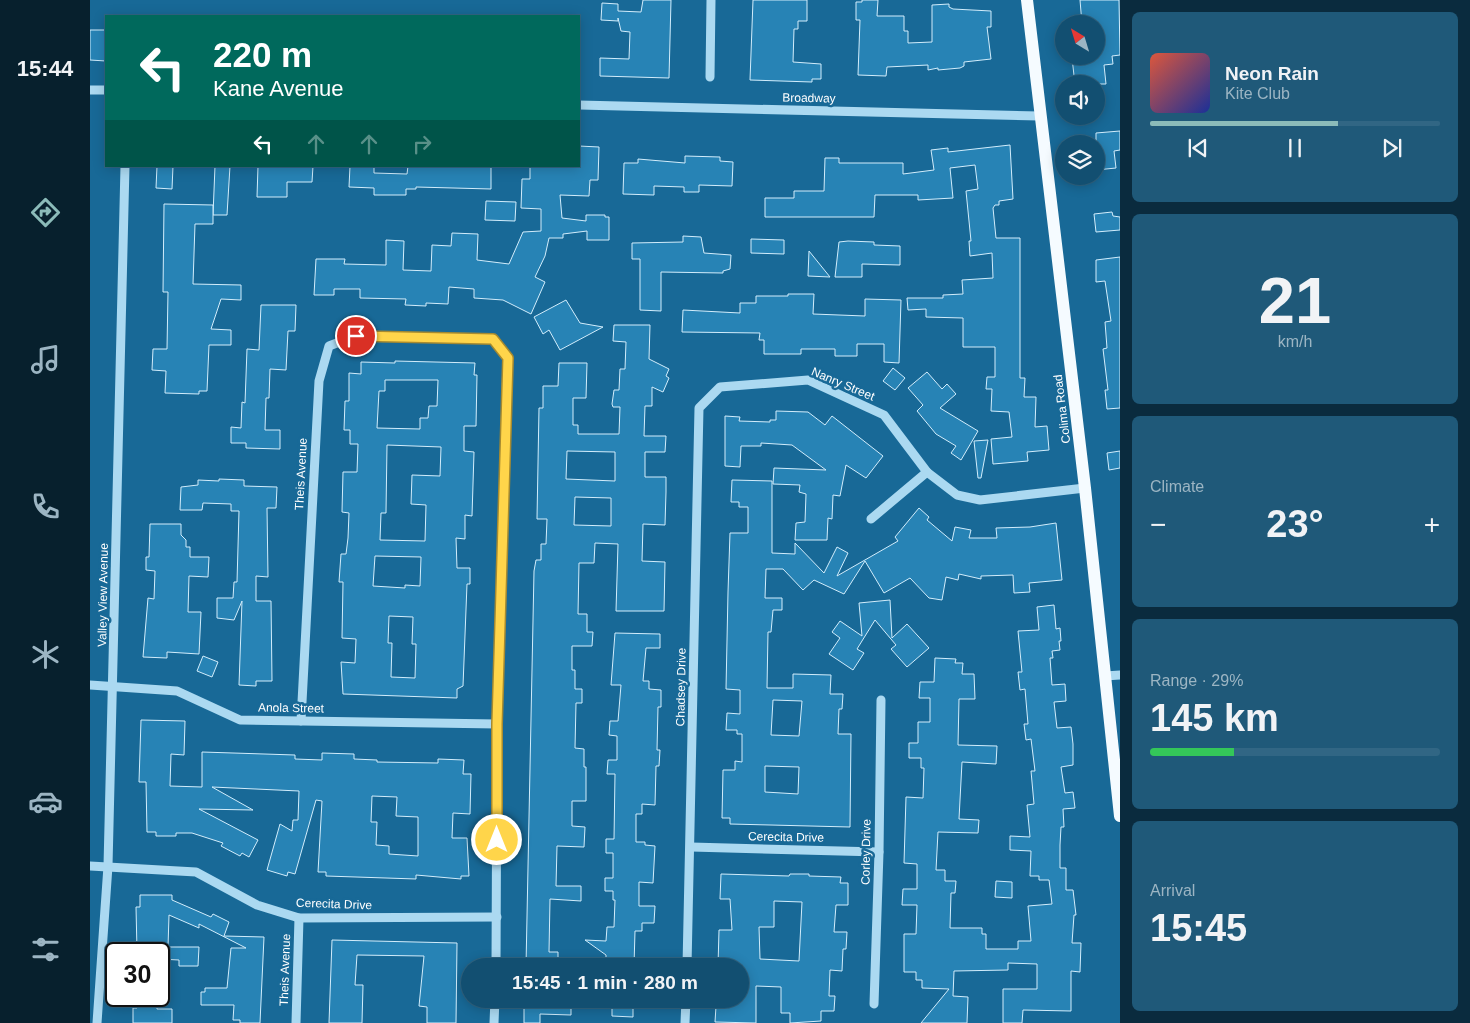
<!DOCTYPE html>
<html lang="en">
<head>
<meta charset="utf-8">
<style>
  :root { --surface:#124f71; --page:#1f5979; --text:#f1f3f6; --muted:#9cb5c3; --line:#316684; --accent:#8bbbb9 }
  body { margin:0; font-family:Helvetica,sans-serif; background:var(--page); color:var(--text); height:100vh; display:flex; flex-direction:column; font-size:19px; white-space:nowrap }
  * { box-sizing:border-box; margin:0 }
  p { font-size:16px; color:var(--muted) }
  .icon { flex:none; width:28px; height:28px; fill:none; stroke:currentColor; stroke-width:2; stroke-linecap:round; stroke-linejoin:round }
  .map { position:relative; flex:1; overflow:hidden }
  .details { display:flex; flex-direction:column; gap:12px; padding:12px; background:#0a2b3e; width:350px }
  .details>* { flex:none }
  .guide { position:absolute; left:15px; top:15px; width:475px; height:152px; border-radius:0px; box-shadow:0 2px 12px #0003,0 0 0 1px var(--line); background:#00695c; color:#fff; overflow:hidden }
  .needle { width:32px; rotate:322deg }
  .tools { position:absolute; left:965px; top:15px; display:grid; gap:10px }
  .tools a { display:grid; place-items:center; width:50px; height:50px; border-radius:50%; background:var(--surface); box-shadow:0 2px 12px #0003,0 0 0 1px var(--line); font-size:25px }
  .speed { position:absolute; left:15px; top:942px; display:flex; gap:10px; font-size:25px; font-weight:700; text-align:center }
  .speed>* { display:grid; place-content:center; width:65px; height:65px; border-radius:50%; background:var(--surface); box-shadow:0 2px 12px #0003,0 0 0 1px var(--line); line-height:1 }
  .speed .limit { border:2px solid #111; border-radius:8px; background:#fff; color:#111 }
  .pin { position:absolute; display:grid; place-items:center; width:42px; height:42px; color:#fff; margin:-21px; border:2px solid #fff; border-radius:50%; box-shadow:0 1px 5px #0007 }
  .me { position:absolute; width:55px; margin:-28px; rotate:0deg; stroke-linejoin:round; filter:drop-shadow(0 0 4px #0008) }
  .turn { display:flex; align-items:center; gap:18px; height:105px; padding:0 25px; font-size:22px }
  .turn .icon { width:65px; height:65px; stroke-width:2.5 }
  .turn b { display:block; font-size:35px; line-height:42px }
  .lanes { display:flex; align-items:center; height:48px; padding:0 25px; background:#0003; justify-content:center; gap:25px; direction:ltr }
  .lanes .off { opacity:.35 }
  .big { font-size:38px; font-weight:600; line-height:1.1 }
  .details .widget { flex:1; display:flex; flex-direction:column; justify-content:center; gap:8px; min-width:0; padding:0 18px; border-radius:8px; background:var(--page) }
  .details .dial { align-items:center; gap:0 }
  .dial b { font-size:65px; line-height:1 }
  .song { display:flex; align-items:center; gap:15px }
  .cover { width:60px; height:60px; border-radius:8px; background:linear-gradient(135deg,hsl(10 70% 55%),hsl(230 70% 35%)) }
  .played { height:5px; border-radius:2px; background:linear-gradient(90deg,var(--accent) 65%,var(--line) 65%) }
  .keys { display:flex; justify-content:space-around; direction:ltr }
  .heat { display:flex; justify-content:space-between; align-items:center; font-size:28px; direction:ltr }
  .charge { height:8px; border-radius:4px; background:linear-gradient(90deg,#34c759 29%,var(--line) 0) }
  .trip { position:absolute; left:371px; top:958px; width:288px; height:50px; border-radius:25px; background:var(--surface); box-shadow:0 2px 12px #0003,0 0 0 1px var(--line); font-weight:600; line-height:50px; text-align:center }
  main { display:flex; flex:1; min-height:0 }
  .dock { display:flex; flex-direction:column; width:90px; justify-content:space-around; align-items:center; background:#07202d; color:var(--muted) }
  .dock .icon { width:35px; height:35px }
  .dock .current { color:var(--accent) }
  .dock b { font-size:22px; color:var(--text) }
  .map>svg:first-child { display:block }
  .building { fill:#2783b5; stroke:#d2edfc; fill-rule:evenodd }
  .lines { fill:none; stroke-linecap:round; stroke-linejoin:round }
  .minor { stroke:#abd9f1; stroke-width:9 }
  .major { stroke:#f5fbff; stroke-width:12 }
  .route-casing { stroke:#a68a30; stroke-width:12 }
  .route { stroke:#ffd54a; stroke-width:9 }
  .labels { text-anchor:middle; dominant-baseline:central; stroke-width:5; stroke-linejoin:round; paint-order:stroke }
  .street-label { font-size:12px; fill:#fff; stroke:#186997 }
</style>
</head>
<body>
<main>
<nav class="dock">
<b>15:44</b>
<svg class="icon current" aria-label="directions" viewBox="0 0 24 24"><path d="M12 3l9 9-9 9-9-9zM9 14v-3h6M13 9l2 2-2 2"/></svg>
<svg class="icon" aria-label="music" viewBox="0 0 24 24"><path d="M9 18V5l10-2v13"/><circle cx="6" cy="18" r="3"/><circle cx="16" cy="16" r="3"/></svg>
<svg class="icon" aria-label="phone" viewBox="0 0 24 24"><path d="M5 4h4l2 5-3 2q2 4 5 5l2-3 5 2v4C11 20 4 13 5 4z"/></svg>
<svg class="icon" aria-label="climate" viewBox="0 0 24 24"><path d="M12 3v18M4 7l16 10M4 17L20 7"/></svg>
<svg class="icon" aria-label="car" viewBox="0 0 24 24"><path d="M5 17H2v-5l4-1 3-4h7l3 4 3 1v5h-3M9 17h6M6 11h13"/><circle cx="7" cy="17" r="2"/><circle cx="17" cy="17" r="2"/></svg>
<svg class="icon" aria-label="filters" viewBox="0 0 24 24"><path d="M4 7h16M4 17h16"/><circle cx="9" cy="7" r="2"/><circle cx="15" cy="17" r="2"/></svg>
</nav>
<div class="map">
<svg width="1030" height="1023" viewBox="0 0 1030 1023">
  <rect width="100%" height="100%" fill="#186997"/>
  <g class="building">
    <polygon points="553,0 581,0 579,78 510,76 510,58 539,59 540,32 531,31 528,18 528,21 511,20 512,3 528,4 528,11 551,12"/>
    <polygon points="663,0 717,0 717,21 708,21 708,29 704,29 703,62 731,64 731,79 722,79 722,82 660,80"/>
    <polygon points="772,0 788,0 787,16 814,16 814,31 818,31 818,43 842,42 842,5 859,4 859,7 863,9 901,11 901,27 897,27 901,59 874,62 874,66 870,68 848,70 848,68 838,70 838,65 797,67 796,76 768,75 770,20 766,20 766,2 772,2"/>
    <polygon points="990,0 1029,0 1030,55 1022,56 1023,64 1014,65 1016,84 985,84 982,58 1006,56 1006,24 992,24"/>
    <polygon points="0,30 16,30 16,61 0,60"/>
    <polygon points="1030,131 1030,150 1024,151 1026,168 1006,170 1006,133"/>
    <polygon points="920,145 923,199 909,201 909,205 905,205 903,208 906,238 930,238 930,378 935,378 934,397 946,397 945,427 957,426 959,450 937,452 938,461 903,464 901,439 922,437 919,412 901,411 902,389 896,389 897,377 905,377 905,347 873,347 873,318 836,317 836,309 818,310 817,298 853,298 853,295 873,294 872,280 903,278 902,253 880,256 879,241 881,241 876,191 888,189 885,165 860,168 863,198 828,200 828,195 785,195 784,217 675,217 675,198 704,198 704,191 734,191 735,158 749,158 749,163 813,163 813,174 844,170 841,150 858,148 858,152"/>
    <polygon points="489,146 509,147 508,180 500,180 499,196 470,195 472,218 496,221 496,215 515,215 515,217 519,217 519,240 497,240 497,231 473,234 473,238 459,238 455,256 445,277 455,282 441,314 413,300 384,298 384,289 359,287 358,304 336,303 336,306 315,305 316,299 270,298 270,289 244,289 244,295 224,295 226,259 255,259 254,264 296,265 296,240 314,241 313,270 341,271 342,245 361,246 362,233 388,234 387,260 419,264 433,232 451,231 451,209 431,208 432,179 440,179 440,166 489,166"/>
    <polygon points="595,156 630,157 630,161 643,162 642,186 609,185 609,192 594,192 594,187 564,186 564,195 533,194 534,163 548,163 548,159 595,163"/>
    <polygon points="67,166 83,166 82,189 66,188"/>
    <polygon points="125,166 140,166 137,215 123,215"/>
    <polygon points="168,166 223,166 222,182 197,182 197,197 167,197"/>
    <polygon points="260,166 284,166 284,173 317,174 318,166 401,166 401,189 326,187 326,189 316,189 316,195 284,195 284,188 259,187"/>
    <polygon points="396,201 426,202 425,221 395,220"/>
    <polygon points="74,204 123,205 123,224 105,224 103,284 151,285 151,300 131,299 121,329 141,330 141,345 119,345 117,391 109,391 109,394 75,393 76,371 62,370 63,349 77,349 78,292 73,292"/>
    <polygon points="1022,212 1023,216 1030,217 1030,230 1006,232 1004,214"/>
    <polygon points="593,236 611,237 614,253 641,255 640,269 633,271 633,273 571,272 571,311 550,310 550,259 542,259 542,243 593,242"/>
    <polygon points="661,239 694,240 694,254 661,253"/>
    <polygon points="758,241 784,242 784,245 810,246 810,265 772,264 772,277 745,277 749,242"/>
    <polygon points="719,251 740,277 718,276"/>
    <polygon points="1030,257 1030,408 1017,409 1015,390 1018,390 1013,349 1017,348 1015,322 1021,321 1015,281 1006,282 1006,260"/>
    <polygon points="698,294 724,294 723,314 775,316 775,299 811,300 809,363 794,362 794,344 767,344 767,356 745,356 745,349 711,349 711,354 674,354 674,340 669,340 670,333 592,332 593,310 650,313 650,303 666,303 666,296 698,296"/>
    <polygon points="476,300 490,323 513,327 470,350 459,330 453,334 444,317"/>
    <polygon points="171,305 206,305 205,331 198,331 196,370 180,369 179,398 176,398 175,430 190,430 190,449 156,448 156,443 141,443 141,427 151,428 152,402 155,403 157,349 169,350"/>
    <path d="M524 325H560L559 359 579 369 576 376 579 378 573 392 562 387V406H555L554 436H576L575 452H555V477H576V492L575 525 553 524 552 561 575 562 574 611H526L528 544 505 543 504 563H489L488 614H497V632H503L502 646H482V670H485V689H492V703H486L485 748 494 749V767H496V801H482V826L495 827 494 847 467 846 466 886H491V901L460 899 459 952H468V966H436L444 571 446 560H451V544H456L457 519H447L449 408H453V386H468L469 363H497L496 398H483V425H488V434H529L530 407H523L522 404 524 390H529L530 369H535L536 342 523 341ZM477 451 525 452V481L476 479ZM485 497 521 498V526L484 525Z"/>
    <path d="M305 361 385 363 384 375H387L386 426H374V451L384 452 382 516 375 515V539L366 538 367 568H380V584H377L373 686 367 689V698L253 694 251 662 265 663 266 639 252 638 253 582H249L251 554H256L258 538 259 513 252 512 253 472H267L268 444H260V430H254L255 401H259V373L271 374V362L305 363ZM295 380H348L347 406H339L338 418H330V429L287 428 289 391H295ZM297 445 351 447 350 476 322 475 321 504 336 505 335 541 290 540 291 513H296ZM285 556 331 557 330 586 315 585V588L283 586ZM299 616 323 617 322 644H326L325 678 301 677 302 643H298Z"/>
    <polygon points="803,368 815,378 805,390 793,381"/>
    <polygon points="837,372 852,389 857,384 866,394 850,408 888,431 871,460 861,453 866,446 846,434 827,411 833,405 818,388"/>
    <polygon points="686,411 718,412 735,425 742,416 793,456 776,478 756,465 750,496 743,495 742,519 738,518 737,540 705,540 706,523 715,522 716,494 709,492 710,485 683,484 684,468 736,470 702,445 671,443 671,446 651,446 650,467 635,466 635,416 650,417 649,421 680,422 680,420 686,420"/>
    <polygon points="898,440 891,478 888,478 884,441"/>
    <polygon points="1030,451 1030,468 1019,470 1017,453"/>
    <polygon points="129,479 154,480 154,486 187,487 186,508 177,508 178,577 166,576 166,601 181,601 182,681 166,681 166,686 149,685 152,601 144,620 127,618 127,598 143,598 144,582 147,582 149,511 141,511 141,504 113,503 112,510 90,510 91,487 108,485 108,480 129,481"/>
    <path d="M642 480 682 481V553L705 554V543L734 573 747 547 758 553 747 576 808 541 805 537 829 508 839 517 837 520 862 541 865 527 881 530 879 538H907L906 528 940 527 966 523 972 580 939 583 940 592 924 593 923 575 891 576V579L869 574 868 580 856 577 852 600 839 598 820 578 794 593 775 561 754 594 724 580 713 590 693 569H676L675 598H692V610H683L681 632H678L677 688H703V674L741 675 740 694H753L752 709H749L748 734H761L760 827 640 824V818H632L633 770H645V761L652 762V734H647V730H636L637 713 650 714V690L636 689 638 592 640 533H658V507H649V502H641ZM683 700 712 701 709 736 681 735ZM675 766 709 767 708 794 675 792Z"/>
    <polygon points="60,524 91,524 91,535 96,540 96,547 100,547 100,557 119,557 118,577 99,576 98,612 111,612 109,654 77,652 77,658 53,657 58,598 64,599 65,571 56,570 56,557 59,557"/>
    <polygon points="800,600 802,638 817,624 839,648 817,667 801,649 806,645 785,620 767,649 774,653 763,670 739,654 750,638 742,632 750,621 772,636 769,603"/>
    <polygon points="964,605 966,629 970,628 971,641 969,641 970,650 962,651 963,658 960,658 962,685 975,684 976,701 964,702 967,728 981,727 983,744 983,765 971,767 975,793 983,792 985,808 973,809 974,827 971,827 970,845 970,868 976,868 976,890 983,890 986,915 984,915 982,943 991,943 990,972 981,971 981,1011 933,1010 932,1023 913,1023 913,989 947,989 947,964 918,963 918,970 864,971 863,996 878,997 877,1023 831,1023 859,989 832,988 832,980 826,980 826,972 814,972 814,934 826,934 827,905 812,905 813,889 827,889 827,864 814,863 816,797 833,798 834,768 831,768 831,758 819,758 819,743 828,743 828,722 840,722 840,698 829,698 830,682 844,682 845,658 866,659 865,663 873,663 872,674 884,674 885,699 869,699 868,745 907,746 906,764 872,762 869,819 889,820 888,833 848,832 846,870 855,870 855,881 866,881 865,893 861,893 860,928 892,928 892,934 896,934 896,949 928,949 928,941 941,941 938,906 962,904 959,880 949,880 949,876 940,876 941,851 920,850 920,836 940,837 937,805 944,804 941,771 945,771 941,739 936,740 934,724 938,724 935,689 930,690 928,672 932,672 928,631 949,630 947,607"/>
    <polygon points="525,633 570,634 570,648 556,648 553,681 559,681 559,689 571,690 571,707 568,707 567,750 570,750 569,766 566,766 565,805 552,804 552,814 546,814 546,842 555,842 555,845 565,846 563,883 549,882 549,906 565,906 564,923 552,923 552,931 545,931 544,966 516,966 516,955 495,940 516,941 517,927 524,927 525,900 523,900 523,891 515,891 515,878 523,878 523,853 516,853 516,839 524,839 525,774 517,774 518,760 527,760 527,736 519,735 520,721 528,721 531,685 521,685"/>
    <polygon points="113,656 128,662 122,677 107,671"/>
    <path d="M51 720 95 721 94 755 81 754 80 786 112 787V752L205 755V759L232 760V753L264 754V759L287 760V762L348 763V759L374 760 373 774H381L380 814 363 813 362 838H377L379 876H371V879L326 875V879L236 876V872H228L232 801 226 800 205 874 198 872 197 876 177 870 190 824 202 831 203 820H208L209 791 122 787 163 810 109 809 168 840 159 857 152 853 150 856 131 846 133 843 102 833H86V836H66V832H57L56 782H49ZM282 796 307 797 306 816 328 817V856L299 854V846L286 845 287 822H281Z"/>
    <path d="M631 874 699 876 700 874H719V876L751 877 750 883H758V905H746L744 932H757L756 949H753L752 971 740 970 739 996H745L744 1011H731V1021L700 1023V1013H691V987L666 986V1023L625 1022 626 1006 639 1007V999H650V966H628L629 930H642L640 899H630ZM684 901 712 902 709 961 670 959 669 927H684Z"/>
    <polygon points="906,881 922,882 922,898 905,897"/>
    <polygon points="50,895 82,895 82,900 121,917 123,914 139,922 134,936 174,937 170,1023 150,1023 150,1020 143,1020 144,1005 111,1005 111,992 115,992 115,988 137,988 141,948 156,948 109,924 109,928 79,915 78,947 109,947 108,966 89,966 89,960 69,959 69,954 49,954 49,951 47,951 46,907 50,907"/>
    <polygon points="242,940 367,943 366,1023 337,1023 337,1007 329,1006 334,956 267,955 265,985 273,985 272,1023 239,1023"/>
    <polygon points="48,996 67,996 67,1009 82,1009 82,1023 43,1023 43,1008 47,1008"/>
    <polygon points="434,999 481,999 481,1015 450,1014 450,1023 434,1023"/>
    <polygon points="522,999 543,999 543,1017 522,1016"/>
  </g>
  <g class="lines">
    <g class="minor">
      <polyline points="620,77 621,0"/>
      <polyline points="0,90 16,90"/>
      <polyline points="489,105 949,116"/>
      <polyline points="781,519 837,472"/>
      <polyline points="1015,676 1030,675"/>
      <polyline points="0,685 87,691 150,720 407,724"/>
      <polyline points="211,721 229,381 239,346 265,336 403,339 417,358 407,724 406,966"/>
      <polyline points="601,847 789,852"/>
      <polyline points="0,866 106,872 167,905 209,918 407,917"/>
      <polyline points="597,966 609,408 630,387 718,380 794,415 837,472 867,495 890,500 995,488"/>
      <polyline points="784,1004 789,852 791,700"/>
      <polyline points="7,1023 18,866 35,166"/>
      <polyline points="206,1023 209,918"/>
      <polyline points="404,1023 405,999"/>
      <polyline points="595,1023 596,999"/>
    </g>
    <polyline class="major" points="937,0 995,488 1030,816"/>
  </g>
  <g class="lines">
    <defs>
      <polyline id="route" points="266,336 403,339 418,358 407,724 407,840"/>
    </defs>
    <use href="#route" class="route-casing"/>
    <use href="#route" class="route"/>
  </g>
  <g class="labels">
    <g class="street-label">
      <text transform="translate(719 98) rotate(1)">Broadway</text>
      <text transform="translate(753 384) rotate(23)">Nanry Street</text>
      <text transform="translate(972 409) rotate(-97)">Colima Road</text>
      <text transform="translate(211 474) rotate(-87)">Theis Avenue</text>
      <text transform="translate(13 595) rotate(-89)">Valley View Avenue</text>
      <text transform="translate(591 687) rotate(-89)">Chadsey Drive</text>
      <text transform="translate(201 708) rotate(1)">Anola Street</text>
      <text transform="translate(696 837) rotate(1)">Cerecita Drive</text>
      <text transform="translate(776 852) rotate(-89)">Corley Drive</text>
      <text transform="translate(244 904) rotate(2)">Cerecita Drive</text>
      <text transform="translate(195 970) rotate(-88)">Theis Avenue</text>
    </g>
  </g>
</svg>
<div class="tools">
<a><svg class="needle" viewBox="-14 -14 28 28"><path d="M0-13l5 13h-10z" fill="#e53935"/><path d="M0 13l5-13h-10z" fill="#9cb5c3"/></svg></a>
<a><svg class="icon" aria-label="sound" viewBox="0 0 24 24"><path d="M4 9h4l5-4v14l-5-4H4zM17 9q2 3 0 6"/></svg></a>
<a><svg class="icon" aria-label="layers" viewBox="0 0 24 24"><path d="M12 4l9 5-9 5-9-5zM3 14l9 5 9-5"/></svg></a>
</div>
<div class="speed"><div class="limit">30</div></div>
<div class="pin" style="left:266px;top:336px;background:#d93025"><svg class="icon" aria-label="arrive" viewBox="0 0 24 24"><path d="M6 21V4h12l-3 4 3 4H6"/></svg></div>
<svg class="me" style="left:407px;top:840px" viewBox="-20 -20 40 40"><circle r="17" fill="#ffd54a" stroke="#fff" stroke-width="3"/><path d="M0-11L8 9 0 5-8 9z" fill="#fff"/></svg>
<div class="trip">15:45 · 1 min · 280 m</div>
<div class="guide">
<div class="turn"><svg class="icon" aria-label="left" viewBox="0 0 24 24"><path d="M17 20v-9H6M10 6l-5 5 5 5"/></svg><div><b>220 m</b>Kane Avenue</div></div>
<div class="lanes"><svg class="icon" aria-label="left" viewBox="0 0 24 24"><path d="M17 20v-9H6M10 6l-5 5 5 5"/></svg><svg class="icon off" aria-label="ahead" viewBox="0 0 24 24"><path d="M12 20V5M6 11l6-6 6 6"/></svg><svg class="icon off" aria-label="ahead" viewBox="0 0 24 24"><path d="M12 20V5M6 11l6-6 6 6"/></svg><svg class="icon off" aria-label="right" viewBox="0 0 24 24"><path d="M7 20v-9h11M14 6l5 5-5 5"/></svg></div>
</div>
</div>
<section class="details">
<div class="widget">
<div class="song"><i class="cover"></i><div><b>Neon Rain</b><p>Kite Club</p></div></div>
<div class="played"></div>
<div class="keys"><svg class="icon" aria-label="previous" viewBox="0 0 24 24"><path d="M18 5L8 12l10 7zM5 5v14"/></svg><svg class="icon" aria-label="pause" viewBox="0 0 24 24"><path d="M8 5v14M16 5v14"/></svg><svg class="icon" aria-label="next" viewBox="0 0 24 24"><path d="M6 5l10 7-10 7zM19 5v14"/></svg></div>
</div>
<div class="widget dial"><b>21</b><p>km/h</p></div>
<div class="widget"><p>Climate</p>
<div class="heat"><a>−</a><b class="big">23°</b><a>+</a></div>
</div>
<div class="widget"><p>Range · 29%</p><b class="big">145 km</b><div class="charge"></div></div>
<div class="widget"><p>Arrival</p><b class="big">15:45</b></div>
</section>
</main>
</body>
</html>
